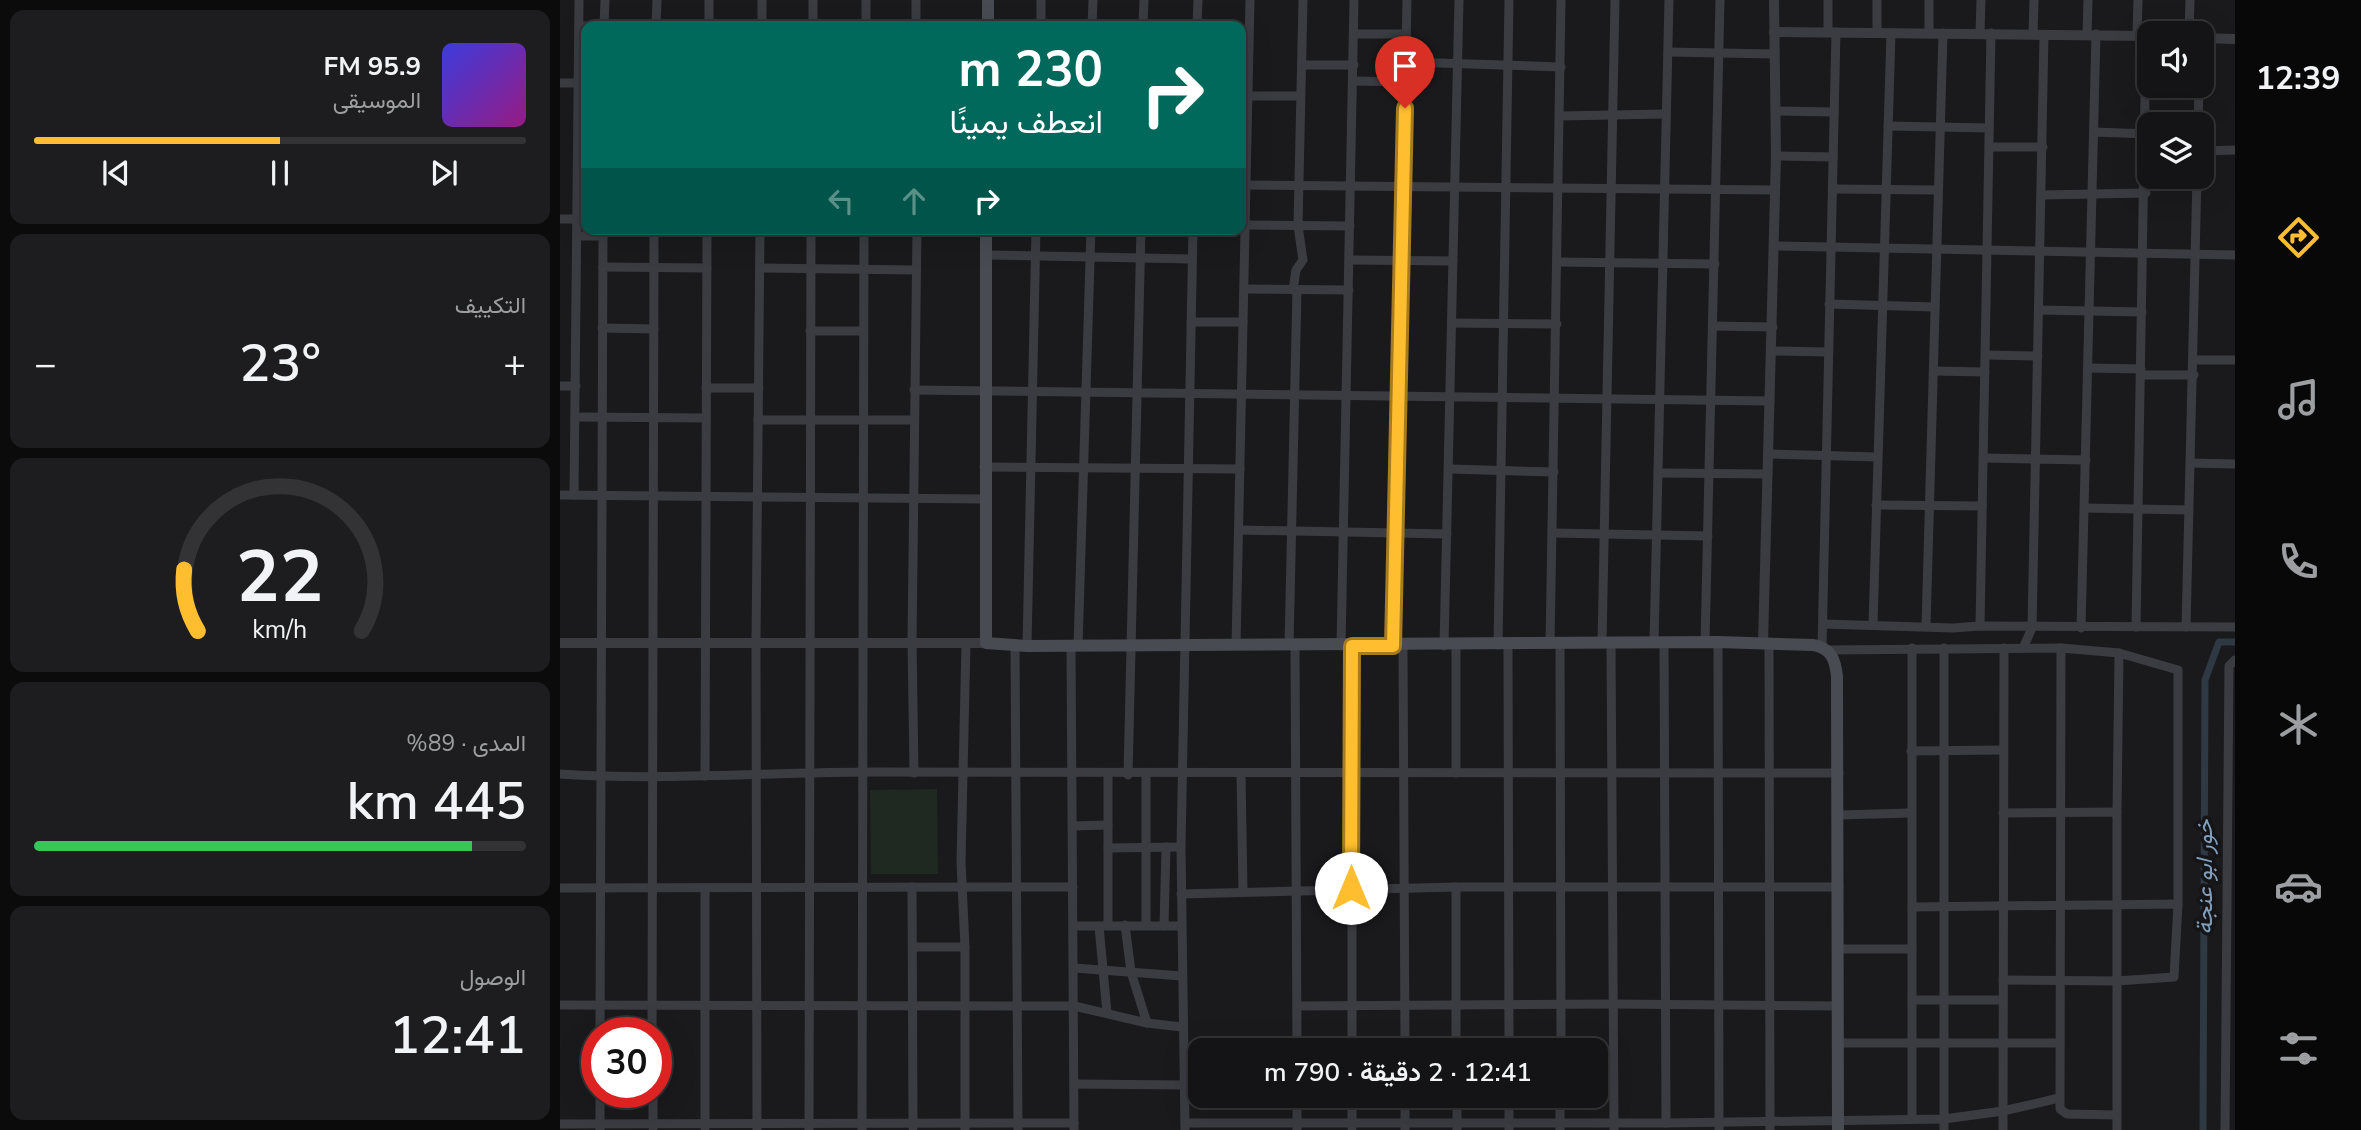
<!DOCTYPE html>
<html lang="ar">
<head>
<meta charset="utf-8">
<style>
  :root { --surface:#141416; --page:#1d1d1f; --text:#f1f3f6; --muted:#9d9ea1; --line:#333335; --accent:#ffbe30 }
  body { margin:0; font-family:"Nunito Sans",Vazirmatn,sans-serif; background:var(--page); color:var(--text); direction:rtl; height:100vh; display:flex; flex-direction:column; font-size:26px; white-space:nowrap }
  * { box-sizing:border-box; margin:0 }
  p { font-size:23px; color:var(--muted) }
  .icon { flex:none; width:38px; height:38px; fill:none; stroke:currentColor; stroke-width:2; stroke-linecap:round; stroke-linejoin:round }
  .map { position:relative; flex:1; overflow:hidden; direction:ltr }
  .side { display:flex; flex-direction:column; gap:10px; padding:10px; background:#0b0b0c; width:560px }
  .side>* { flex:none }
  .banner { position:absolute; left:21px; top:21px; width:665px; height:214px; border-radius:14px; box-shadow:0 7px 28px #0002,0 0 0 2px var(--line); direction:rtl; background:#00695c; color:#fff; overflow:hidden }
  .tools { position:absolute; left:1577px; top:21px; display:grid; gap:14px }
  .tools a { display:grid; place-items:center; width:77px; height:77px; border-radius:14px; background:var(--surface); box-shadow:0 7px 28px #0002,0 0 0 2px var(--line); font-size:35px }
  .speed { position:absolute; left:21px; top:1017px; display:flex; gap:14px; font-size:35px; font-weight:700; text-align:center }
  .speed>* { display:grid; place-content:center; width:91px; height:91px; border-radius:50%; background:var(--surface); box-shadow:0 7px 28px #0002,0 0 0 2px var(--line); line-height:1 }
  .speed .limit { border:10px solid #d22; background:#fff; color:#111 }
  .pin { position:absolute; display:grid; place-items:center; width:60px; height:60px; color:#fff; margin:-72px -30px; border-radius:50% 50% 50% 0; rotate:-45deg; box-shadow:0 0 7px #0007 }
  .pin .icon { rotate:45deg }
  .me { position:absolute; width:77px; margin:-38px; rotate:0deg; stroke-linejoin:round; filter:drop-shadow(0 0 5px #0008) }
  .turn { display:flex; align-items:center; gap:24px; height:147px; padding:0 28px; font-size:32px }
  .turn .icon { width:91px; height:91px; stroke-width:2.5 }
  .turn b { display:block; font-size:49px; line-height:60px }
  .lanes { display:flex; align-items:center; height:66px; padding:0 28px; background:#0003; justify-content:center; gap:35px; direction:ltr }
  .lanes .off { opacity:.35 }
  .big { font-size:52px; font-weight:600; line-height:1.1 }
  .side .tile { flex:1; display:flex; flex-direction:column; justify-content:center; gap:10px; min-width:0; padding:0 24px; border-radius:14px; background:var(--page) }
  .side .dial { align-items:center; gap:0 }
  .dial svg { height:182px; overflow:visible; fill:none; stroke:var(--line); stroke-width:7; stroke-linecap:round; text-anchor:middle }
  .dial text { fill:var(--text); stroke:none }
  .song { display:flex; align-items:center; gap:21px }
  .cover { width:84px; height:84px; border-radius:10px; background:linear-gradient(135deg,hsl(240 70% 55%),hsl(310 70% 35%)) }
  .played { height:7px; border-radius:4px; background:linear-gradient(90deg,var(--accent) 50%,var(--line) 50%) }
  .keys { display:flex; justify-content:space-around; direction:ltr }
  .heat { display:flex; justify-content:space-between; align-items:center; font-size:38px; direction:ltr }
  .charge { height:10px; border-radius:5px; background:linear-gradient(90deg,#34c759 89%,var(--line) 0) }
  .trip { position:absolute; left:628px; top:1038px; width:420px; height:70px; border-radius:14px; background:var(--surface); box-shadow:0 7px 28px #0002,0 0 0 2px var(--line); font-weight:600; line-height:70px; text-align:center; direction:rtl }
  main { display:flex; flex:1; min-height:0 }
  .tab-bar { display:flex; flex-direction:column; width:126px; justify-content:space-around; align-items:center; background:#080809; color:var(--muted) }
  .tab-bar .icon { width:49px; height:49px }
  .tab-bar .selected { color:var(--accent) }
  .tab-bar b { font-size:32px; color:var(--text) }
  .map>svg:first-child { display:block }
  .green { fill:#1f2921 }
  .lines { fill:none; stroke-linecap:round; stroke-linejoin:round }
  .canal { stroke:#2e3943; stroke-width:7 }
  .minor { stroke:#3b3c42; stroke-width:9 }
  .tertiary { stroke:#3b3c42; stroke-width:10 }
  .secondary { stroke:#494b53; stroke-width:12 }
  .route-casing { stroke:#a67c1f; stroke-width:18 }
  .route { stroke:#ffbe30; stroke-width:12 }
  .labels { text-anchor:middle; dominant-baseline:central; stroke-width:7; stroke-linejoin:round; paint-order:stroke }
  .water-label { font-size:23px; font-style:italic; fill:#809ebb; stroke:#151518 }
</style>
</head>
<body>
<main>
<nav class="tab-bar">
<b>12:39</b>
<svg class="icon selected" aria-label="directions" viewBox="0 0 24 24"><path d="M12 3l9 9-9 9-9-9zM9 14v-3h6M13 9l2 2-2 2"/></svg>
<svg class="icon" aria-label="music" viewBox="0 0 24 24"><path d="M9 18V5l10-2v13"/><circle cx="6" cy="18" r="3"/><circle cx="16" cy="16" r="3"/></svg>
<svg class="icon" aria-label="phone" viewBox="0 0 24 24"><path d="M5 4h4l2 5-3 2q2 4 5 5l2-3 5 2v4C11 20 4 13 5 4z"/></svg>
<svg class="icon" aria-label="climate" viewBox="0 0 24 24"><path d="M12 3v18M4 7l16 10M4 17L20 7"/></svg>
<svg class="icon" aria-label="car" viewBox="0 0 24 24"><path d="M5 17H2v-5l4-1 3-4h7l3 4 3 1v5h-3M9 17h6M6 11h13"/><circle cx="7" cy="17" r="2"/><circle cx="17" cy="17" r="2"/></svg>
<svg class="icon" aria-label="filters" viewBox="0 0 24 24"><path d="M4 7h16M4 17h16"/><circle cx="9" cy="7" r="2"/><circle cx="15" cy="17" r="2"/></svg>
</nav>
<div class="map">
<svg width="1675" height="1130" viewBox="0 0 1675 1130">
  <rect width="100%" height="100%" fill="#1a1a1d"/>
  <polygon class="green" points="377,789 378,874 311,874 310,790"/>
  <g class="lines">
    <polyline class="canal" points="1643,1130 1645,680 1659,642 1675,642"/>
    <g class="minor">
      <polyline points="19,26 149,26"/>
      <polyline points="44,26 45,0"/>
      <polyline points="96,26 97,0"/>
      <polyline points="149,26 149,0"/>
      <polyline points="202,26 202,0"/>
      <polyline points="253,26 253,0"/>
      <polyline points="306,26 306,0"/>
      <polyline points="356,26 356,0"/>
      <polyline points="481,26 481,0"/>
      <polyline points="532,26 533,0"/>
      <polyline points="583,26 584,0"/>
      <polyline points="637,26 638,0"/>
      <polyline points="1268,32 1268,0"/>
      <polyline points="1317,33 1317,0"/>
      <polyline points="1369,33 1369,0"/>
      <polyline points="1420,33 1421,0"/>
      <polyline points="1629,33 1630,0"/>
      <polyline points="794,34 846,34"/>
      <polyline points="1473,34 1474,0"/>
      <polyline points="1527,35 1528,0"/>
      <polyline points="1577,35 1578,0"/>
      <polyline points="1108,52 1214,54"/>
      <polyline points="847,62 1001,67"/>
      <polyline points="742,65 794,65"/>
      <polyline points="794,81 846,82"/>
      <polyline points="0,83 18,83"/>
      <polyline points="681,96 740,96"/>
      <polyline points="1215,111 1274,112"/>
      <polyline points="1000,116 1105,114"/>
      <polyline points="1638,124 1639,86"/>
      <polyline points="1328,126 1429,128"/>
      <polyline points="1534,132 1589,134"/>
      <polyline points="1429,147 1483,147"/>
      <polyline points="1642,151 1675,150"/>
      <polyline points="1216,156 1273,157"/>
      <polyline points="681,185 1215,190"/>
      <polyline points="1273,189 1378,190"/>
      <polyline points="1482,195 1586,193"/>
      <polyline points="0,219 18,219"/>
      <polyline points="686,225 790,226"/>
      <polyline points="18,236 43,236"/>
      <polyline points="1214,246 1675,255"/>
      <polyline points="426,255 632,259"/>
      <polyline points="790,260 893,261"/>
      <polyline points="999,262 1155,264"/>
      <polyline points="43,267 147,268"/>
      <polyline points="200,268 356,270"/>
      <polyline points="685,289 789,290"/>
      <polyline points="733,290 736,270 743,260 738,226 743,0"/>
      <polyline points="1269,304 1375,307"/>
      <polyline points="1479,310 1582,312"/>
      <polyline points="631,322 683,322"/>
      <polyline points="892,323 997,324"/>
      <polyline points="1153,326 1213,327"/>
      <polyline points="42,328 94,329"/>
      <polyline points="250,331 303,331"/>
      <polyline points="1212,351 1267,352"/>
      <polyline points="1426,355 1478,356"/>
      <polyline points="1635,360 1675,360"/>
      <polyline points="1529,368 1581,369"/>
      <polyline points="1374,371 1425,372"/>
      <polyline points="1581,375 1634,375"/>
      <polyline points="0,386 16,386"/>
      <polyline points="146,388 199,388"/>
      <polyline points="354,390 1210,401"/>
      <polyline points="15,417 146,418"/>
      <polyline points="198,420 354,420"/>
      <polyline points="1209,454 1317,457"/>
      <polyline points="1423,458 1526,460"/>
      <polyline points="1631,463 1675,464"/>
      <polyline points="424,467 680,469"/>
      <polyline points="890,469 994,472"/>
      <polyline points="1098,473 1208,474"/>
      <polyline points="0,495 424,499"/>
      <polyline points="14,495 19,0"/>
      <polyline points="1316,505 1422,506"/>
      <polyline points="1525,508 1629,510"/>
      <polyline points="679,530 887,534"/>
      <polyline points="993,533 1148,536"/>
      <polyline points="1263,624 1393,628 1420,626 1675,627"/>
      <polyline points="1313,624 1331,33"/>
      <polyline points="1366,626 1383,33"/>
      <polyline points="1420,626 1431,33"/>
      <polyline points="1576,627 1586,36"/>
      <polyline points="1626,627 1637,177"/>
      <polyline points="1521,628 1536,34"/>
      <polyline points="1158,642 1159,1130"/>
      <polyline points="1042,643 1055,0"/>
      <polyline points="1094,643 1109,0"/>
      <polyline points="1145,643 1160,0"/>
      <polyline points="1209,643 1210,1130"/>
      <polyline points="990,644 1001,0"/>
      <polyline points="1000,644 1001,1050"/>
      <polyline points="1051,644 1054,1130"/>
      <polyline points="1104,644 1106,1123"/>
      <polyline points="676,645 690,0"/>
      <polyline points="729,645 737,290"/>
      <polyline points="735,645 737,1050"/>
      <polyline points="938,645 949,0"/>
      <polyline points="948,645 949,1050"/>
      <polyline points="455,646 458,1130"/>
      <polyline points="467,646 476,229"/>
      <polyline points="511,646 514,1130"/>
      <polyline points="518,646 531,229"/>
      <polyline points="781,646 794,0"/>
      <polyline points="792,646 792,1050"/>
      <polyline points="833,646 847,0"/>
      <polyline points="843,646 845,1050"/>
      <polyline points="884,646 899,0"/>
      <polyline points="896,646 896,773"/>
      <polyline points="1262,647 1276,32"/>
      <polyline points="1384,648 1384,1130"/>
      <polyline points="1463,648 1472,628 1484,35"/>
      <polyline points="1501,648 1500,1109 1507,1114 1557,1115"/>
      <polyline points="1268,650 1501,648 1559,653 1618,670 1618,904"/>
      <polyline points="1351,751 1442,750"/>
      <polyline points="354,773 352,641 357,229"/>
      <polyline points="681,773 683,892"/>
      <path d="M0 774C105 781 210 772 315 772 636 775 958 770 1279 773"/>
      <polyline points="548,775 548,925"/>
      <polyline points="568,775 581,229"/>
      <polyline points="586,775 586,925"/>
      <polyline points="145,776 147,229"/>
      <polyline points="1557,812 1559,653"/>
      <polyline points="1279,815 1351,813"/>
      <polyline points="513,826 548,825"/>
      <polyline points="548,848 621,847"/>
      <polyline points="352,887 353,1128"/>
      <polyline points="896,887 1279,887"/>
      <polyline points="0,888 513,887"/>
      <polyline points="145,889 145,1128"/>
      <polyline points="621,894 896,887 896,1050"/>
      <polyline points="1352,907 1618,904 1614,977 1557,981 1557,812 1443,813"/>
      <polyline points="565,925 571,972 587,1023"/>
      <polyline points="514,926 621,926"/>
      <polyline points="539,926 547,1013"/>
      <polyline points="604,926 606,847"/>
      <polyline points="353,947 405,947"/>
      <polyline points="1278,949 1352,949"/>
      <polyline points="514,968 622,976"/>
      <polyline points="1443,980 1557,981 1557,1130"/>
      <polyline points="1352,1000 1443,1000"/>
      <polyline points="0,1005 514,1006 587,1023 622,1027"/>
      <polyline points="737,1006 1054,1004 1278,1006"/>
      <polyline points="40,1032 43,229"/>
      <polyline points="92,1032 94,229"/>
      <polyline points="1278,1043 1500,1043"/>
      <polyline points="514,1084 625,1085"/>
      <polyline points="93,1092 93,1128"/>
      <polyline points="737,1096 737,1130"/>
      <polyline points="792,1096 792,1128"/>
      <polyline points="845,1096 845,1130"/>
      <polyline points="897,1096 897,1130"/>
      <polyline points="1352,1118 1352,648"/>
      <polyline points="625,1123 1106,1123 1384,1119 1443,1111 1499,1098"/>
      <polyline points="0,1124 514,1123"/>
      <polyline points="40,1130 40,1092"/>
      <polyline points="197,1130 196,643 200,229"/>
      <polyline points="249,1130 251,229"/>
      <polyline points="302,1130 304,229"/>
      <polyline points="405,1130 405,947 401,862 406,643"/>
      <polyline points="625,1130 621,847 633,229"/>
      <polyline points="949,1130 949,1096"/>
      <polyline points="1000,1130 1000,1096"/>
      <polyline points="1443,1130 1444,648"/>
      <polyline points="1665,1130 1669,666 1675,660"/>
    </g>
    <g class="tertiary">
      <polyline points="1214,32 1589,36"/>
      <polyline points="1642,38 1675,39"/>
      <polyline points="0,643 426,643"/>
      <polyline points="1203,643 1216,156 1214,0"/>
    </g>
    <g class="secondary">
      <polyline points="428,26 428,0"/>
      <path d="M426 229V643L467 646 1158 642 1253 645C1271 648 1275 659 1277 676L1278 1130"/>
    </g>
  </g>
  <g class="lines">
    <defs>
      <polyline id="route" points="791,888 792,646 833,646 845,108"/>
    </defs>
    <use href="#route" class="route-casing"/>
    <use href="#route" class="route"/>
  </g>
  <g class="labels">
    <g class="water-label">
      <text transform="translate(1644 877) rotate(-90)">خور ابو عنجة</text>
    </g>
  </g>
</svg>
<div class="tools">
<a><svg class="icon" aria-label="sound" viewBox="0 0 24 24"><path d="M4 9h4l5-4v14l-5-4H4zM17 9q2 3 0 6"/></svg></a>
<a><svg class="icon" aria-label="layers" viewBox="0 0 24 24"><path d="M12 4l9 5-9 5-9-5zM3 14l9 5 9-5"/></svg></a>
</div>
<div class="speed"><div class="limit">30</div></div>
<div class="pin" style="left:845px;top:108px;background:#d93025"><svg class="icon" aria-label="arrive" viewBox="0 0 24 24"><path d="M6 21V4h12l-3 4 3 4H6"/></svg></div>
<svg class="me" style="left:791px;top:888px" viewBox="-20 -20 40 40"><circle r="19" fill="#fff"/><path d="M0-13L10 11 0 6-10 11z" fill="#ffbe30"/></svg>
<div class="trip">12:41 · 2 دقيقة · 790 m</div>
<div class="banner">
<div class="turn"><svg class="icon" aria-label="right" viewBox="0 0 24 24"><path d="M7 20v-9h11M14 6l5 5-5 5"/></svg><div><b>230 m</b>انعطف يمينًا</div></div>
<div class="lanes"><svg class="icon off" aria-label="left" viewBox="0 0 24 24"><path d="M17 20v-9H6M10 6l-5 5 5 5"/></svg><svg class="icon off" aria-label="ahead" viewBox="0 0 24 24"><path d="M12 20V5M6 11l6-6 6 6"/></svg><svg class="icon" aria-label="right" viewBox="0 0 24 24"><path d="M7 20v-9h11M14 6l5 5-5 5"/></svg></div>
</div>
</div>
<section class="side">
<div class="tile">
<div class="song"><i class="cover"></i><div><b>95.9 FM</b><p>الموسيقى</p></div></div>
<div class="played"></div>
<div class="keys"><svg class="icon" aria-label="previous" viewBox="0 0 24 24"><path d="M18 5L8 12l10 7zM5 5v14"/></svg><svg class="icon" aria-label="pause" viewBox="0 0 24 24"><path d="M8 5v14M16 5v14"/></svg><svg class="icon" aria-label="next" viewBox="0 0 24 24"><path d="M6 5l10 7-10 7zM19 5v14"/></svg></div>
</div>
<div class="tile"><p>التكييف</p>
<div class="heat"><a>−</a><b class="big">23°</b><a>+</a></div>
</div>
<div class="tile dial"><svg viewBox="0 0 100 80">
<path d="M14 69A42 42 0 1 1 86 69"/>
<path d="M14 69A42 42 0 0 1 8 42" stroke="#ffbe30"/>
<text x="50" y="56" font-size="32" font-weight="700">22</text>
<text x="50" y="72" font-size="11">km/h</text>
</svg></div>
<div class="tile"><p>المدى · 89%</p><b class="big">445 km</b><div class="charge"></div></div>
<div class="tile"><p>الوصول</p><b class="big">12:41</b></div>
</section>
</main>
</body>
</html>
